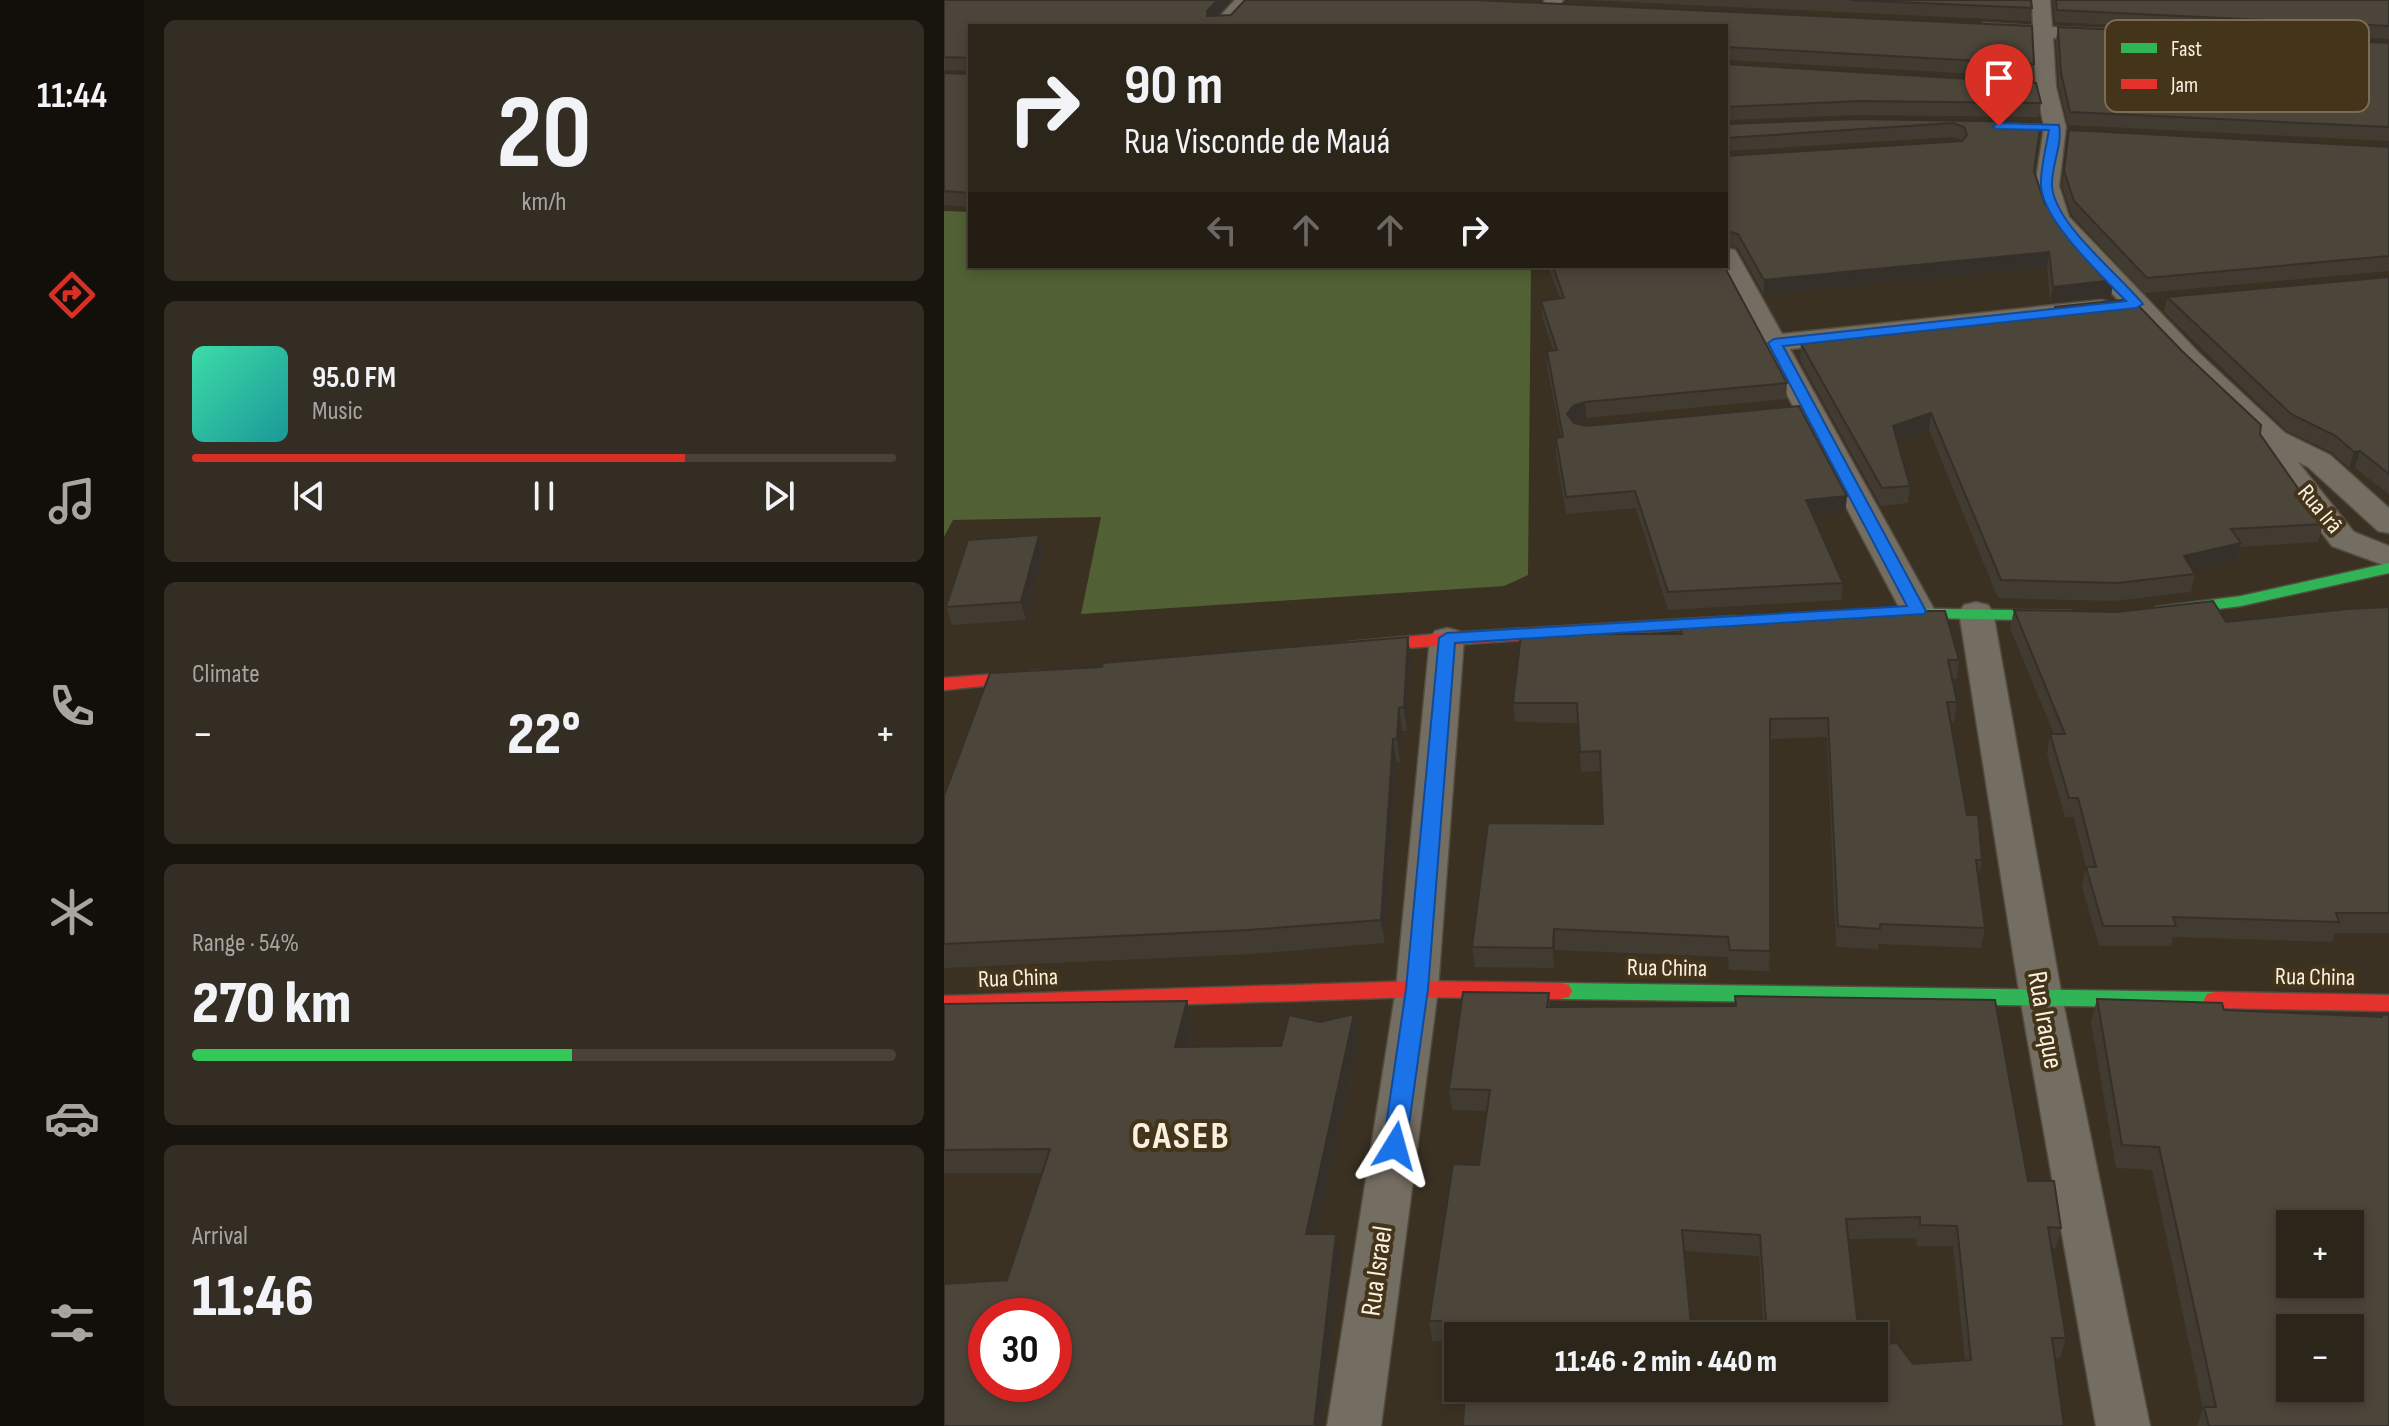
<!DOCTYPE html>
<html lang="en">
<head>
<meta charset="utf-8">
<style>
  :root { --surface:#2c251a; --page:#342d23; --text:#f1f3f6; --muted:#a6a5a2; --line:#484239; --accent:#d93025 }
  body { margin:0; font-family:"Sofia Sans Condensed",sans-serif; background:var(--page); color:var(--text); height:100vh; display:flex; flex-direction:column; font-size:30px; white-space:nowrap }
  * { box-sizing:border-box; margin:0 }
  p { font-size:26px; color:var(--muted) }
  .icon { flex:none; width:44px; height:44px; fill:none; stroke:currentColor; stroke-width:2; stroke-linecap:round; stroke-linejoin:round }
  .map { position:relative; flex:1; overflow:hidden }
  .sheet { display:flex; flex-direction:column; gap:20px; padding:20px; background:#18140e; width:800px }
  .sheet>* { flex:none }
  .hud { position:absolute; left:24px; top:24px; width:760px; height:244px; border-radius:0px; box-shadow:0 4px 12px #0003,0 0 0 2px var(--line); background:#2c251a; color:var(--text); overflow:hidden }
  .fabs { position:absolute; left:1332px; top:1210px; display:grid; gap:16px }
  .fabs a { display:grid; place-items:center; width:88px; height:88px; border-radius:0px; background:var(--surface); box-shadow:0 4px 12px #0003,0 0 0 2px var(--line); font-size:40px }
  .speed { position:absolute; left:24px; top:1298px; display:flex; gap:16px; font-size:40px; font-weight:700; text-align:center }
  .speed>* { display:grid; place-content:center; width:104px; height:104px; border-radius:50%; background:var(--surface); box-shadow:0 4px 12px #0003,0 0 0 2px var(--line); line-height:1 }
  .speed .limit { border:12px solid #d22; background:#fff; color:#111 }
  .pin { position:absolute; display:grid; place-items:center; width:68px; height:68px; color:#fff; margin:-82px -34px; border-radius:50% 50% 50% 0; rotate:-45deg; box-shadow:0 0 8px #0007 }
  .pin .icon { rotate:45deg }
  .me { position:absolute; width:88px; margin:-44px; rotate:8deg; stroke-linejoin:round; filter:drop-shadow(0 0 6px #0008) }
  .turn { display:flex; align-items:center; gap:28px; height:168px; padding:0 24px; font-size:36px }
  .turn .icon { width:104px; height:104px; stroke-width:2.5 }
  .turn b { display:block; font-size:56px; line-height:68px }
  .lanes { display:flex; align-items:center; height:76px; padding:0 24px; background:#0003; justify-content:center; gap:40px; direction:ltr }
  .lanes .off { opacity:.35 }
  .big { font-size:60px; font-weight:800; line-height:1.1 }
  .sheet .card { flex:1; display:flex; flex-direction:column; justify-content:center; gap:12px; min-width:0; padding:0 28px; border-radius:12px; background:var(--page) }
  .sheet .dial { align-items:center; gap:0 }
  .dial b { font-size:104px; line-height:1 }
  .song { display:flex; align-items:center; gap:24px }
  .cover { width:96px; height:96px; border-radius:12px; background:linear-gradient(135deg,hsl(160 70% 55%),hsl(180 70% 35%)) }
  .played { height:8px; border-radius:4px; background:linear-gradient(90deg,var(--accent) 70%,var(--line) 70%) }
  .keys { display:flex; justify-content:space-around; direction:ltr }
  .heat { display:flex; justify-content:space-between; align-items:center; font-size:44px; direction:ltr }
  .charge { height:12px; border-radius:6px; background:linear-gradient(90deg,#34c759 54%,var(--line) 0) }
  .trip { position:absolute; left:500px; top:1322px; width:444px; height:80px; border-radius:0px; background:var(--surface); box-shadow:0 4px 12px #0003,0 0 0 2px var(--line); font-weight:800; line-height:80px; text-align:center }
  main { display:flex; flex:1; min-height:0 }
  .tabs { display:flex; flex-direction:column; width:144px; justify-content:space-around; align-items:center; background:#120f0a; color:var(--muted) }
  .tabs .icon { width:56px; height:56px }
  .tabs .active { color:var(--accent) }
  .tabs b { font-size:36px; color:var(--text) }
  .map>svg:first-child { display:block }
  .green { fill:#516133 }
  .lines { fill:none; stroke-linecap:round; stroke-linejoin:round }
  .street-casing { stroke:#534c40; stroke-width:3 }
  .fast-casing { stroke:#534c40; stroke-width:3 }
  .jam-casing { stroke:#534c40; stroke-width:3 }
  .street { fill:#746d62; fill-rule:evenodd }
  .fast { fill:#30b455; fill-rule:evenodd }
  .jam { fill:#e5322d; fill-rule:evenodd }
  .wall { fill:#413b32 }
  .shaded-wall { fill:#353029 }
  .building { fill:#4c453a; stroke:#353029; stroke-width:2; fill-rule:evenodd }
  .route { fill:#1a73e8; stroke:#114b97; stroke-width:2 }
  .labels { text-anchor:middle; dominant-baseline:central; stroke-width:8; stroke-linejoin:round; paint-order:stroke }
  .street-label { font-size:24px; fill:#f9f0e0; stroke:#43341a }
  .near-street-label { font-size:28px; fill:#f9f0e0; stroke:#43341a }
  .near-district-label { font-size:38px; font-weight:bold; letter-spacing:2px; fill:#f9f0e0; stroke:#43341a }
  .key { fill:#43341a; stroke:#7a6c55; stroke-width:2 }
  .key-label { font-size:22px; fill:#f9f0e0 }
</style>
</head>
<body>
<main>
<nav class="tabs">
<b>11:44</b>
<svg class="icon active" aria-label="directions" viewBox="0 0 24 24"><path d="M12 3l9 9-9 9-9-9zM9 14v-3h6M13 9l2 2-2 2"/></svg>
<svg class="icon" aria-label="music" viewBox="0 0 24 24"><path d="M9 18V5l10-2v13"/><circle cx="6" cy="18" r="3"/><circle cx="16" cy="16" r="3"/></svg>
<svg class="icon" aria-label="phone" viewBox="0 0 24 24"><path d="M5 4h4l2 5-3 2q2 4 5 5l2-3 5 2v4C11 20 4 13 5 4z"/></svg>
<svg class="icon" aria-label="climate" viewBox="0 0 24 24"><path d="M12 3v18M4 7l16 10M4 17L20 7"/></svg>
<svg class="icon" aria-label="car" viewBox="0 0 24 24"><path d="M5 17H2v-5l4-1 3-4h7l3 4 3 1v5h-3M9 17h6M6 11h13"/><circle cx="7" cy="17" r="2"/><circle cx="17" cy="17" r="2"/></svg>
<svg class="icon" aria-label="filters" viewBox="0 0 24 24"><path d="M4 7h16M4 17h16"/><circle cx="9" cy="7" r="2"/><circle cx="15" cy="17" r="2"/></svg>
</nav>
<section class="sheet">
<div class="card dial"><b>20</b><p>km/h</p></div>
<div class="card">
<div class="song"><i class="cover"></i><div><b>95.0 FM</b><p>Music</p></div></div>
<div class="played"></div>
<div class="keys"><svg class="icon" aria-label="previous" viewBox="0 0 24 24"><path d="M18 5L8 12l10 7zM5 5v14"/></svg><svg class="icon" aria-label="pause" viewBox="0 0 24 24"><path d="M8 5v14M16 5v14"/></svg><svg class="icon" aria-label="next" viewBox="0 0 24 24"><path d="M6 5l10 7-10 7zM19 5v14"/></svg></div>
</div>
<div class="card"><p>Climate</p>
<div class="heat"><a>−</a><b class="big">22°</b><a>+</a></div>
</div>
<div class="card"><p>Range · 54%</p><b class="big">270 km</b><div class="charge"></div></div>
<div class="card"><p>Arrival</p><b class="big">11:46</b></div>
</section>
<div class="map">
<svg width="1445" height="1426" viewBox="0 0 1445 1426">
  <rect width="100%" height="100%" fill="#3a3123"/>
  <polygon class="green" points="0,211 26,212 26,266 587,266 584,575 560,586 137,614 157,517 9,520 0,537"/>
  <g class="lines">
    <defs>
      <g id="street">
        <polygon points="291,0 310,0 287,26 267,26"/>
        <polygon points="601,0 619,0 603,26 583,26"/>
        <polygon points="1088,0 1106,0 1108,27 1160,29 1170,35 1160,41 1109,38 1112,87 1122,127 1115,186 1125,217 1256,354 1341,433 1386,455 1445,508 1445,533 1434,531 1364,467 1354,462 1410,532 1445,546 1445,567 1388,546 1314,450 1316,441 1236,366 1126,249 1102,218 1091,186 1100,127 1092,87 1089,37 1039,35 1029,29 1039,23 1089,26"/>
        <polygon points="782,248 791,250 794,255 838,334 1157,300 1166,302 1170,308 1166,314 1157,316 846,349 991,611 986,618 974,621 962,618 957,611 775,266 782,266"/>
        <polygon points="1032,602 1044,605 1049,612 1118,997 1206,1426 1152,1426 1076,997 1015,612 1020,605"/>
        <polygon points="503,628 515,631 520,638 494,989 437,1426 383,1426 452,989 486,638 491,631"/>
      </g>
      <g id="fast">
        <polygon points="1445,563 1445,573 1297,606 1212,617 1204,612 1212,607 1297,596"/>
        <polygon points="944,608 1127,611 1135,616 1127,621 938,617 936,613"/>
        <polygon points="617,983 1271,992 1279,994 1282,1000 1279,1006 1271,1008 617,999 609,997 606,991 609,985"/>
      </g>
      <g id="jam">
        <polygon points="792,616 798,617 800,621 798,625 405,652 396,647 405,642 503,633"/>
        <polygon points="102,670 111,675 108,679 0,690 0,678"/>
        <polygon points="473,981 617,983 625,985 628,991 625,997 617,999 473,997 0,1012 0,996"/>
        <polygon points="1271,992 1445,995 1445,1011 1271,1008 1263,1006 1260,1000 1263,994"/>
      </g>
    </defs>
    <use href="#street" class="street-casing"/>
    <use href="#fast" class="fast-casing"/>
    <use href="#jam" class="jam-casing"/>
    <use href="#street" class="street"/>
    <use href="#fast" class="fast"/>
    <use href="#jam" class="jam"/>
  </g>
  <g class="wall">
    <polygon points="0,0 288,0 273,16 287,15 301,0 530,0 1088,26 1090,64 1088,77 782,60 782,26 26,26 26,207 0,205 0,73 25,74 25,71 0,70"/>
    <polygon points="641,0 1087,0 1088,8 1086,21"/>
    <polygon points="1109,0 1445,0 1445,39 1111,22"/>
    <polygon points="1114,27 1445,43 1445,141 1124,125 1115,87 1112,40"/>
    <polygon points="782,64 1097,103 1095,117 914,115 782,120"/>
    <polygon points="1097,122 1090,172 1101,204 1167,296 1106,302 1103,267 820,295 794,248 782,246 782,156 1018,140 1008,137 782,151 782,124"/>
    <polygon points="1123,144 1445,147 1445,271 1200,293 1128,215 1118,186"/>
    <polygon points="604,266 780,266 843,383 842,399 642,418 630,422 903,496 901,512 869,516 899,583 897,600 724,610 692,508 622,514 612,454 612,438 617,437 603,367 603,351 609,350 598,316 597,301 616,299"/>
    <polygon points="1445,277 1445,494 1411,468 1405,468 1387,452 1343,431 1220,312 1223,297"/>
    <polygon points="1111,307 1316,434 1379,524 1374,542 1296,547 1292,561 1249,571 1251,574 1247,592 1169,601 1054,598 985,430 953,441 966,486 964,503 937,506 856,360 857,344 1110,316"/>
    <polygon points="95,535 100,553 82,620 8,625 2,607"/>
    <polygon points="1445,607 1445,933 1391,933 1388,942 1229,937 1227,946 1155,946 1138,887 1142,867 1130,817 1121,817 1103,754 1106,734 1110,734 1066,628 1070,610 1282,622"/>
    <polygon points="734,621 1015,660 1013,679 1008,679 1013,702 1010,722 1006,722 1023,815 1038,860 1034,880 1041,928 1037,948 934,944 934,949 892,947 883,737 826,739 826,951 825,971 785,970 784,957 611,950 610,968 531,967 528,947 659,824 656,771 637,772 634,723 571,722 569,703 734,634"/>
    <polygon points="467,660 463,731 458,731 456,762 452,762 441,943 308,954 0,968 0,796"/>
    <polygon points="605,993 606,1007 791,1006 791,996 1084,1181 1117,1228 1112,1248 1107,1248 1122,1338 1116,1358 969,1364 1021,1361 1009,1246 973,1246 972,1238 904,1239 915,1336 820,1336 815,1256 740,1251 748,1336 514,1336 514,1341 488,1341 485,1321 535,1165 543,1111 508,1110 505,1089"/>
    <polygon points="1153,999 1280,1010 1437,1017 1438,1014 1445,1426 1253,1426 1259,1409 1208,1170 1172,1168 1147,1022"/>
    <polygon points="243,1001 249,1025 244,1047 337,1046 415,1037 372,1234 397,1257 378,1426 0,1426 63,1280 98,1173 0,1173 0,1004"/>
  </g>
  <g class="shaded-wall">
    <polygon points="274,0 288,0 265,24 263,11"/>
    <polygon points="1105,252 1103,267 820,295 820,280"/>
    <polygon points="1170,280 1167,296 1106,302 1109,287"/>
    <polygon points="641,402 642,418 630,422 623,414 629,406"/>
    <polygon points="987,413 985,430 947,443 949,426"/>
    <polygon points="1416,451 1411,468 1405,468 1410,452"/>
    <polygon points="903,496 901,512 861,517 862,500"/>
    <polygon points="95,535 100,553 82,620 77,602"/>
    <polygon points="1297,543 1292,561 1236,574 1240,556"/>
    <polygon points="464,637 467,660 463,731 460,707"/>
    <polygon points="455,708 458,731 456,762 453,738"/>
    <polygon points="449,739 452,762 441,943 437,920"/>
    <polygon points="610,929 611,950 610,968 609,948"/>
    <polygon points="243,1001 249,1025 238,1070 231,1047"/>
    <polygon points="410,1014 415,1037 367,1258 362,1234"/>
    <polygon points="392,1234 397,1257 378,1426 370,1426"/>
  </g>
  <g class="building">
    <polygon points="0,0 274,0 263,11 263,16 287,15 301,0 530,0 1088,26 1090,64 782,47 782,26 26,26 26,193 0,191 0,73 25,74 25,58 0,57"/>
    <polygon points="906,0 1087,0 1088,8"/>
    <polygon points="1112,0 1445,0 1445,26 1113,10"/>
    <polygon points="1114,27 1445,43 1445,127 1126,112 1117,73"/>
    <polygon points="782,64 1092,83 1097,103 915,101 782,107"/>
    <polygon points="915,119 1097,122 1090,171 1101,204 1170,280 1109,287 1105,252 820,280 794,234 782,231 782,156 1018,141 1023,135 1020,127 1009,123 782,138 782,124"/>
    <polygon points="1125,130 1445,147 1445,256 1203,278 1130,201 1120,171"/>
    <polygon points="609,266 780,266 843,383 641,402 629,406 623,414 630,423 642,426 855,406 903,496 862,500 899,583 724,592 691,491 622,497 612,438 619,437 603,351 613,350 597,301 620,298"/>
    <polygon points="1445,277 1445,474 1416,451 1410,452 1392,436 1347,414 1223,297"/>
    <polygon points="1188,299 1238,351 1317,425 1316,434 1379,524 1287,529 1297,543 1240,556 1251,574 1173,583 1057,580 987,413 949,426 966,486 938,488 857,344 1112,316 1111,307"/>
    <polygon points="95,535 77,602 2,607 24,540"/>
    <polygon points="1269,601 1282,622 1404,609 1445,607 1445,913 1392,913 1395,922 1229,917 1232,926 1159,926 1142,867 1152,867 1134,798 1125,798 1106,734 1121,734 1070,610 1173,612"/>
    <polygon points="912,611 1001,611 1015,660 1004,660 1013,702 1003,702 1023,815 1034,815 1038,860 1032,860 1041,928 936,924 936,929 894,926 884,718 826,719 826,951 786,950 784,937 610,929 609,948 528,947 544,823 659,824 656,751 636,752 633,703 569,703 577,634 738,634 734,621"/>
    <polygon points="464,637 460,707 455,708 453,738 449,739 437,920 303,930 0,944 0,796 46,673 158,667 159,663"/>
    <polygon points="519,992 605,993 603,1007 792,1006 791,996 1051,1000 1084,1181 1110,1181 1117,1228 1104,1227 1122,1338 1108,1338 1120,1426 519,1426 521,1388 930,1388 930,1344 953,1343 969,1364 1027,1360 1013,1226 976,1225 976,1217 902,1219 915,1336 823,1336 816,1235 738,1230 748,1336 525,1336 526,1321 485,1321 509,1164 535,1165 546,1090 505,1089"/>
    <path d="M1153 999 1278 1003 1280 1010 1438 1017V1014L1445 1015V1426H1265L1260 1407H1272L1215 1147 1178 1145ZM1346 1224H1406V1284H1346ZM1346 1328H1406V1388H1346Z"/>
    <path d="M243 1001 231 1047 337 1046 345 1015 376 1022 410 1014 362 1234H392L370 1426H0V1284L63 1280 106 1149 0 1150V1004ZM42 1316H110V1384H42Z"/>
  </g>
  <path class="route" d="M1055 123 1115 125C1119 144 1107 166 1108 186 1111 225 1175 274 1199 304L1192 308 839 346 982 611 980 614 511 643 484 989 462 1146 459 1153 451 1156 442 1153 439 1146 462 989 495 638 503 633 963 606 824 343 830 339 1182 301C1158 276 1099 221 1097 186 1096 169 1102 148 1105 130L1051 129 1049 126Z"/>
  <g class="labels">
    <g class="street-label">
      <text transform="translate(1376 509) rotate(50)">Rua Irã</text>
      <text transform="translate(723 968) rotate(1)">Rua China</text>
      <text transform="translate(1371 977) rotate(1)">Rua China</text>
      <text transform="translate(74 978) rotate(-2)">Rua China</text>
    </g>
    <g class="near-street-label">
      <text transform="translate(1101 1020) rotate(80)">Rua Iraque</text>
      <text transform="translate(433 1271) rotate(-82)">Rua Israel</text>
    </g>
    <g class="near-district-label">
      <text x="237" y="1136">CASEB</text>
    </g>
  </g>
  <rect x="1161" y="20" width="264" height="92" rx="12" class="key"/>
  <rect x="1177" y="43" width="36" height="10" fill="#30b455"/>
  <rect x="1177" y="79" width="36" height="10" fill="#e5322d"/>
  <g class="key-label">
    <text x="1227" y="56">Fast</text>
    <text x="1227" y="92">Jam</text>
  </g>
</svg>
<div class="fabs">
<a>+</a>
<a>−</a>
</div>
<div class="speed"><div class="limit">30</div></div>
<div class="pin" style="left:1055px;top:126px;background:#d93025"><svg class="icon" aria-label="arrive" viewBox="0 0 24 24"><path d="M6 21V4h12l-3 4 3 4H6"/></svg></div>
<svg class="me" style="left:451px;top:1146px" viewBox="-20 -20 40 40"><path d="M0-17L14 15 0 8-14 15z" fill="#1a73e8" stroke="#fff" stroke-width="4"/></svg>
<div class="trip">11:46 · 2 min · 440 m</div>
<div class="hud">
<div class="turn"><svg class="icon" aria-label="right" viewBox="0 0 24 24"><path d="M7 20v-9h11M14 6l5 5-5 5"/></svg><div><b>90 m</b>Rua Visconde de Mauá</div></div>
<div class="lanes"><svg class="icon off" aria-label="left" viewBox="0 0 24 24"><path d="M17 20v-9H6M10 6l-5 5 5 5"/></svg><svg class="icon off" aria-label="ahead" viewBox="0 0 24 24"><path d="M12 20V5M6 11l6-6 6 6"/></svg><svg class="icon off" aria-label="ahead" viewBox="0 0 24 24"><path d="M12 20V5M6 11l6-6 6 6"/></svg><svg class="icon" aria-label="right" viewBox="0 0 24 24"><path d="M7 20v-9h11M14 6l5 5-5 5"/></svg></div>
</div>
</div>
</main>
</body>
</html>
